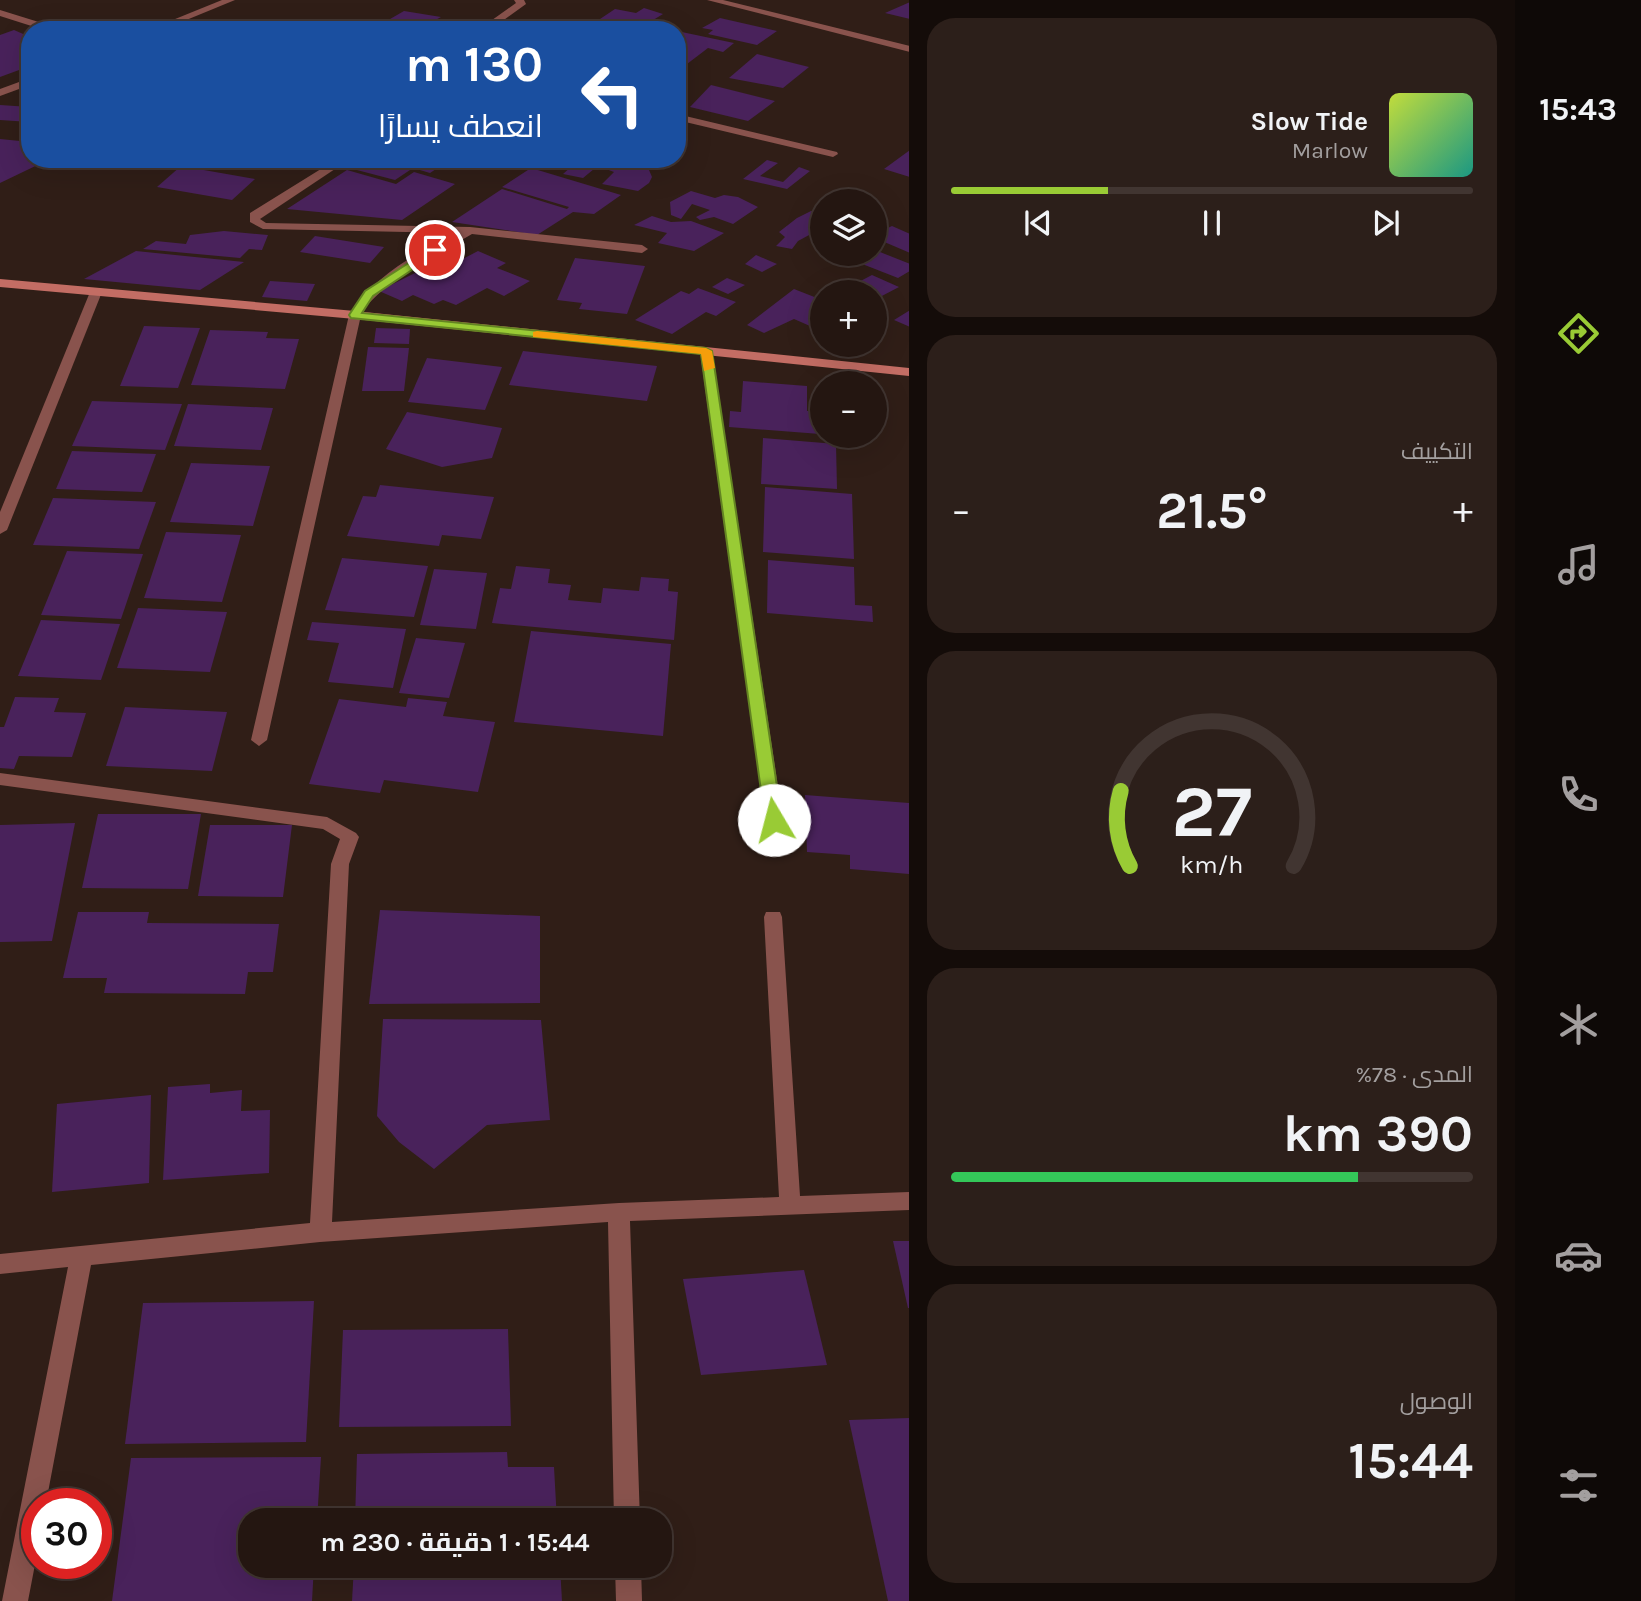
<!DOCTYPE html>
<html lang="ar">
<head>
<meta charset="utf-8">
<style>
  :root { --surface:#241611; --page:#2c1f1a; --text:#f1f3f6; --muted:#a39f9f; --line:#413531; --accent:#99cb35 }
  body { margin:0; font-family:Karla,Cairo,sans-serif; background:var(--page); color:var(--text); direction:rtl; height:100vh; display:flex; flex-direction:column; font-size:26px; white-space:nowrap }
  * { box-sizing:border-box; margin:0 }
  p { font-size:23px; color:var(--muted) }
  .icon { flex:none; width:38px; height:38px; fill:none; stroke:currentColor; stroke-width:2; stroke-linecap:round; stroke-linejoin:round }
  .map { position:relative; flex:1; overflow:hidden; direction:ltr }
  .details { display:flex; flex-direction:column; gap:18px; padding:18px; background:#140c09; width:606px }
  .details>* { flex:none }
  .top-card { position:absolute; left:21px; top:21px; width:665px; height:147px; border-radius:28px; box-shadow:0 7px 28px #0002,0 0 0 2px var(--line); direction:rtl; background:#1a4fa0; color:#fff; overflow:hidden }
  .buttons { position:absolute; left:810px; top:189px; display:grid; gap:14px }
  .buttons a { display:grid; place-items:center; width:77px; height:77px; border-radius:50%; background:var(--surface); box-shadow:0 7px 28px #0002,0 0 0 2px var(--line); font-size:35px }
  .speed { position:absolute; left:21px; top:1488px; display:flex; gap:14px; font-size:35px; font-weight:700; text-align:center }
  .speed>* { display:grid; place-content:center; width:91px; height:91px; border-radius:50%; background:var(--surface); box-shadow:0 7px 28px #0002,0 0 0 2px var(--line); line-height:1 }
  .speed .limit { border:10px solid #d22; background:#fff; color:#111 }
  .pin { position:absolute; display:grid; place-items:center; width:60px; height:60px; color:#fff; margin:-30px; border:4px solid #fff; border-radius:50%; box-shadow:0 2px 7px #0007 }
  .me { position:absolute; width:77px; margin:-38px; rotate:352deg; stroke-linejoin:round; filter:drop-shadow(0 0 5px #0008) }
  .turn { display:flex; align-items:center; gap:24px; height:147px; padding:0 28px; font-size:32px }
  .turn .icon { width:91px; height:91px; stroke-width:2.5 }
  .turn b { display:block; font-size:49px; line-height:60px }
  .big { font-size:52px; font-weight:700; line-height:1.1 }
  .details .card { flex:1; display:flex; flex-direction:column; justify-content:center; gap:10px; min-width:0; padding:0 24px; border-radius:28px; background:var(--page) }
  .details .dial { align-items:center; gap:0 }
  .dial svg { height:182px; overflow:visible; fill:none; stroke:var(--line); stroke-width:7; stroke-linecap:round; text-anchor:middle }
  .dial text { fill:var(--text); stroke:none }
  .song { display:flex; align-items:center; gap:21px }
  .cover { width:84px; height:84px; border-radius:10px; background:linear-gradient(135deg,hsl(70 70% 55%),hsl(170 70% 35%)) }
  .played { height:7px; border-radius:4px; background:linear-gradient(90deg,var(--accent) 30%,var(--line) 30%) }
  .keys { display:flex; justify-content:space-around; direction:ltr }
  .heat { display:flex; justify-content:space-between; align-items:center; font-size:38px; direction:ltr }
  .charge { height:10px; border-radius:5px; background:linear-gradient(90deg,#34c759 78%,var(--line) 0) }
  .trip { position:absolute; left:238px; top:1508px; width:434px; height:70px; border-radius:28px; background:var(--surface); box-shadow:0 7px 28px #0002,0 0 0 2px var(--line); font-weight:700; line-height:70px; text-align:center; direction:rtl }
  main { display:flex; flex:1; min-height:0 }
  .tabs { display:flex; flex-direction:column; width:126px; justify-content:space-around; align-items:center; background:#0e0907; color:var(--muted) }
  .tabs .icon { width:49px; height:49px }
  .tabs .selected { color:var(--accent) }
  .tabs b { font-size:32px; color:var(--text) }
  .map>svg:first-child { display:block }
  .building { fill:#49225b }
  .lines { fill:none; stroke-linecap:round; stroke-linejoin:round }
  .street { fill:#89534d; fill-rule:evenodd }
  .secondary { fill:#c36d64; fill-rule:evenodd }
  .route { fill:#99cb35; stroke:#638422; stroke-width:2 }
  .slow { fill:#f59e0b }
</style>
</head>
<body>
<main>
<nav class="tabs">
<b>15:43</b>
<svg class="icon selected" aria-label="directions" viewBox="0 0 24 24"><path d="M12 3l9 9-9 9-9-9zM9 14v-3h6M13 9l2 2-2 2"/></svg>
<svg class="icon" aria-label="music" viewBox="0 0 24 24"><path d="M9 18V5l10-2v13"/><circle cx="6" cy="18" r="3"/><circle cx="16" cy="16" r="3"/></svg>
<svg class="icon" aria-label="phone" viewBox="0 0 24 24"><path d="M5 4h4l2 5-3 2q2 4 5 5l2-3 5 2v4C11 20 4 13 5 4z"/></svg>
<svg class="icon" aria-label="climate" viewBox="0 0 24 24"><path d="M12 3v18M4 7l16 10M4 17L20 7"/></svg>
<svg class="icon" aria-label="car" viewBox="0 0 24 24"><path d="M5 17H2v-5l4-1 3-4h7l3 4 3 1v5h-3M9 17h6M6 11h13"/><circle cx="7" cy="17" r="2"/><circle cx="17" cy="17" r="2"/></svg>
<svg class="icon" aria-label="filters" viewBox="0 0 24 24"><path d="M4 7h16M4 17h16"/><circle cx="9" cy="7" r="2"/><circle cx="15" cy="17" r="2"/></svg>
</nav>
<section class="details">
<div class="card">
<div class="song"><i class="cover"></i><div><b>Slow Tide</b><p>Marlow</p></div></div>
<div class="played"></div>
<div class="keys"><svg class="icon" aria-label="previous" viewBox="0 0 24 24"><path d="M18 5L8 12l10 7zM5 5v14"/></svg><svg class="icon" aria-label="pause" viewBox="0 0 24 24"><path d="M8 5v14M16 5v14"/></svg><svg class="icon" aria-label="next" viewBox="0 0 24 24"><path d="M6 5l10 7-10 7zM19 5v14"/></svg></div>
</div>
<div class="card"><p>التكييف</p>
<div class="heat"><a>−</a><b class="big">21.5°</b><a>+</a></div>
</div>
<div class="card dial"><svg viewBox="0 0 100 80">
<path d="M14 69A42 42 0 1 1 86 69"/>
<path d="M14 69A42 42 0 0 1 10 36" stroke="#99cb35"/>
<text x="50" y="56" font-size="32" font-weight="700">27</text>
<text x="50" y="72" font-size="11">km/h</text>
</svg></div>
<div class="card"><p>المدى · 78%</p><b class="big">390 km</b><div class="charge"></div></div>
<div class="card"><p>الوصول</p><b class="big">15:44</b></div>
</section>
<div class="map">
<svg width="910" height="1601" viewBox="0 0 910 1601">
  <rect width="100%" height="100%" fill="#301e17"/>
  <g class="building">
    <polygon points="910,2 910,19 885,13"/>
    <polygon points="644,8 663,14 640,28 600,19 615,9 636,13"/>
    <polygon points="404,11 441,17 417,30 371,30"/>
    <polygon points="720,18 777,31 757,45 708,34 713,30 702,28"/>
    <polygon points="14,30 30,37 30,66 0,77 0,35"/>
    <polygon points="677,31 734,43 723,52 708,48 687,64 677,61"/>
    <polygon points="757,54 809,67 783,88 729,78"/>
    <polygon points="711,85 775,101 748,121 690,107"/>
    <polygon points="0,105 30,107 30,122 0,120"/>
    <polygon points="0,139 30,142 30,159 50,159 0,183"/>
    <polygon points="910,150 910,177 884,169"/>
    <polygon points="233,159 283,159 272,168"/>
    <polygon points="368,159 431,159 445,163 430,173 413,168 395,180 353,169"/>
    <polygon points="580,159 624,159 640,164 649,170 652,177 649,183 638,191 602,184 614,172 606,169 594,169 583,178 563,174"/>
    <polygon points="767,160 778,163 760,176 783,182 799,167 810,171 787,189 743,179"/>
    <polygon points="181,166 255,179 232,200 157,187"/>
    <polygon points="531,168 621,195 594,214 573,212 537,235 452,222 502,189 567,209 569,207 502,187"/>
    <polygon points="347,170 396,184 414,172 455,184 402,220 287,209"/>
    <polygon points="691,191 715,198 724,195 738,197 758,207 733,224 714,217 700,220 696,217 710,210 692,204 681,219 671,215 670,202"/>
    <polygon points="811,211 822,213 822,228 798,241 792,249 776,246 785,237 779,232 797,218"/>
    <polygon points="652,216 671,222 691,221 724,233 694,251 658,243 667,233 634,225"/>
    <polygon points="892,226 910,234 910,253 875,238 875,234"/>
    <polygon points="224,231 268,235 262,250 249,249 240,258 143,249 156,241 186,244 190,235"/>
    <polygon points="315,236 384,247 370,263 300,252"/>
    <polygon points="875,250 910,264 910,271 898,278 847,258 855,254 875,254"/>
    <polygon points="136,251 244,262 200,290 84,279"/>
    <polygon points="478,251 506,263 497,268 530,281 504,296 487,288 456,305 443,300 434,304 413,295 402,301 379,291 421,270 432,275"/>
    <polygon points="756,255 777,264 762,272 745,264"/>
    <polygon points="575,258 645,266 627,314 579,309 582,303 557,300"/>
    <polygon points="872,275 899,287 878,298 875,292 865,292 851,286"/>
    <polygon points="727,278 745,285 728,294 712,287"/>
    <polygon points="270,281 315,284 307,301 262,297"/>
    <polygon points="698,288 736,302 716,316 706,312 672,334 635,320 681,291 689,294"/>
    <polygon points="794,289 822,300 822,320 810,326 794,319 764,333 747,325"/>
    <polygon points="910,310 910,327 894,320"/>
    <polygon points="144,326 200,328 178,388 120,386"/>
    <polygon points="376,328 410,329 409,344 374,343"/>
    <polygon points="210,330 268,332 266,338 299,339 285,389 191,385"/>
    <polygon points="368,347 409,348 404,391 362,391"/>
    <polygon points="523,351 657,366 647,401 509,385"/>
    <polygon points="427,358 502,367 485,410 408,402"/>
    <polygon points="743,381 807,386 807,411 820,411 820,434 729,427 730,411 741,412"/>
    <polygon points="92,401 182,404 165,450 72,446"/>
    <polygon points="188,404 273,408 261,450 174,446"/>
    <polygon points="407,412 502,428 492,458 442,467 386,449"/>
    <polygon points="763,438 836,444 837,489 761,484"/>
    <polygon points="72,451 156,454 142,492 56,489"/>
    <polygon points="191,463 270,466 253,526 170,522"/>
    <polygon points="380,485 494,497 481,539 442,535 439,546 347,536 363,496 376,497"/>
    <polygon points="765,487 852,494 854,559 763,552"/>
    <polygon points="53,498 156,502 139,549 33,545"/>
    <polygon points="166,532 241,535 222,602 144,598"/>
    <polygon points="67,551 143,554 121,619 41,615"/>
    <polygon points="342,558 428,566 414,617 325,610"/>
    <polygon points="768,560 854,567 855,605 872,606 873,622 767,613"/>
    <polygon points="516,566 550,569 548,583 571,585 568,600 601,603 603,588 639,591 641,577 669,579 668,591 678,592 674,640 492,623 500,588 511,589"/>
    <polygon points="434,569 487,573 476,629 420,625"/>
    <polygon points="138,608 227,612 210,672 117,668"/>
    <polygon points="41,620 120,624 101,680 18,676"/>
    <polygon points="312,622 406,629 393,688 328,682 339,643 307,640"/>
    <polygon points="531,631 671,644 663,736 514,722"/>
    <polygon points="416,638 465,643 449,698 399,693"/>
    <polygon points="15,697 59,698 54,712 86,713 72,757 19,756 14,769 0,768 0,727 4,727"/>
    <polygon points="408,698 447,702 443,716 495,722 478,792 384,780 380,793 309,784 339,699 406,707"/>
    <polygon points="125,707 227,712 212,771 106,766"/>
    <polygon points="805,795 910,803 910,874 850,869 850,855 807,852"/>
    <polygon points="98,814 201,814 188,889 82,888"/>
    <polygon points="75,823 52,941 0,942 0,825"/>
    <polygon points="210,825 292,825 283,897 198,896"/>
    <polygon points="380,910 540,916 540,1003 369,1004"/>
    <polygon points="78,912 149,912 147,923 279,924 273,972 248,972 245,994 104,993 107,978 63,978"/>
    <polygon points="383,1019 541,1020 550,1120 487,1125 434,1169 399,1142 377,1116"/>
    <polygon points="210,1084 210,1093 242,1090 241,1111 270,1110 269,1173 163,1180 168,1087"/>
    <polygon points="151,1095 149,1183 52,1192 57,1104"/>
    <polygon points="893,1241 910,1241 910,1308 908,1308"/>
    <polygon points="804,1270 827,1365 701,1375 683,1279"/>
    <polygon points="314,1301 306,1442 125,1444 143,1303"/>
    <polygon points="508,1329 511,1426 339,1427 343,1330"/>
    <polygon points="910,1418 910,1601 888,1601 849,1420"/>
    <polygon points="507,1452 508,1467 554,1467 557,1521 355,1521 357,1454"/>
    <polygon points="321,1457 317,1521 250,1521 250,1566 314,1566 312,1601 112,1601 131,1458"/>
    <polygon points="354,1566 560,1566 562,1601 352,1601"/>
  </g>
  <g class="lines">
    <g class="street">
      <polygon points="222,0 235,0 162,30 148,30"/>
      <polygon points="514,0 524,0 526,4 490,30 478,30 516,3"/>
      <polygon points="707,0 723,0 910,46 910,52"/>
      <polygon points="0,10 58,28 60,30 44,30 0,16"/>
      <polygon points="30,78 30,85 0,96 0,89"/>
      <polygon points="677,114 837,152 838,154 833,157 677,120"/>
      <path d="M337 159H350L260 219 266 223 470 227 642 245 648 249 642 253 472 234 394 279 369 303 361 315 267 740 259 746 251 740 349 315C375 275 414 255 455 233L263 229 250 222V213Z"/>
      <polygon points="96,288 102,292 7,530 0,534 0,512 90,292"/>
      <polygon points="706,347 712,351 783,820 780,824 768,824 765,820 700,351"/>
      <polygon points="0,773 327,817 356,833 359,837 349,864 332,1222 619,1203 779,1197 764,917 766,912 780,912 782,917 800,1196 910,1192 910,1210 630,1221 640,1521 614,1521 608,1222 320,1242 91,1265 46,1503 37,1503 37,1554 28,1601 2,1601 68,1267 0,1274 0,1254 310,1223 331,864 340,839 323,829 0,785"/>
      <polygon points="615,1566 641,1566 642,1601 616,1601"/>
    </g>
    <polygon class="secondary" points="0,279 355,311 910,368 910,376 355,319 0,287"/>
  </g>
  <polygon class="route" points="435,246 439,247 439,252 373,296 362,313 706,348 712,351 782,820 779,824 774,826 765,820 701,354 351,318 349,315 365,291"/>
  <polygon class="slow" points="537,331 706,348 712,351 715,368 704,371 701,354 533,337 533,332"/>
</svg>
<div class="buttons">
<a><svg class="icon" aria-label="layers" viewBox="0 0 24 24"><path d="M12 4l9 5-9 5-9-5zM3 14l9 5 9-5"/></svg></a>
<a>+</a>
<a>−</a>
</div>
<div class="speed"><div class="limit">30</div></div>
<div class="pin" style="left:435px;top:250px;background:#d93025"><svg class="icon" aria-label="arrive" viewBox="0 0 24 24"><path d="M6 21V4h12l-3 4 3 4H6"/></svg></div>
<svg class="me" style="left:774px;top:820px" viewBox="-20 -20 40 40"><circle r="19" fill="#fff"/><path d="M0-13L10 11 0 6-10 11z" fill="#99cb35"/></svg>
<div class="trip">15:44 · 1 دقيقة · 230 m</div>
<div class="top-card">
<div class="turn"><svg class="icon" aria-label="left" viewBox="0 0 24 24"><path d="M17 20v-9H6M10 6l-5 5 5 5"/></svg><div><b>130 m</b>انعطف يسارًا</div></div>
</div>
</div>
</main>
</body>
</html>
